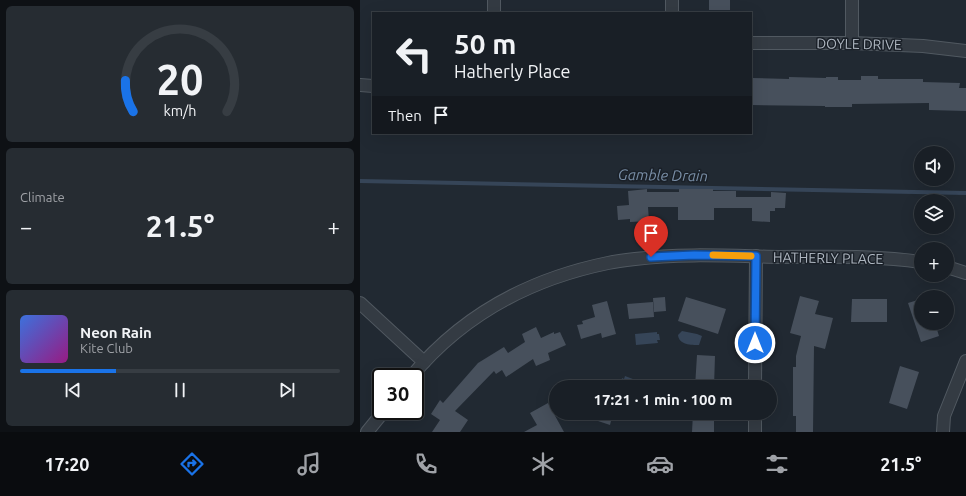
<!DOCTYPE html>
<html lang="en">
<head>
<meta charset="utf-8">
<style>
  :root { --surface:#191f26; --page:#262c32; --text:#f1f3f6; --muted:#9fa2a7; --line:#373d43; --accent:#1a73e8 }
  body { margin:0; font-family:Ubuntu,sans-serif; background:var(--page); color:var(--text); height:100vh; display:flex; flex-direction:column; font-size:15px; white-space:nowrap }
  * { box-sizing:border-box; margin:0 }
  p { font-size:13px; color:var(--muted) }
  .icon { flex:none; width:22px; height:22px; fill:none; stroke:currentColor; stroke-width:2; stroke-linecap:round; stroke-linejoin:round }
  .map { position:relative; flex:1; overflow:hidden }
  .drawer { display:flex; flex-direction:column; gap:6px; padding:6px; background:#0e1115; width:360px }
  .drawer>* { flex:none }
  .hud { position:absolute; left:12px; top:12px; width:380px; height:122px; border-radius:0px; box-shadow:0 4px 16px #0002,0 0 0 1px var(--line); background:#191f26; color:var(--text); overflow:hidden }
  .fabs { position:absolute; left:554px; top:146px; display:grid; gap:8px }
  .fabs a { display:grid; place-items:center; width:40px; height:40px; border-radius:50%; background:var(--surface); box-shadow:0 4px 16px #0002,0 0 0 1px var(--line); font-size:20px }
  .speed { position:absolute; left:12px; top:368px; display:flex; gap:8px; font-size:20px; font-weight:700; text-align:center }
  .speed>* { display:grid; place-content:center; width:52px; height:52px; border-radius:50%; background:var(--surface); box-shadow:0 4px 16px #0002,0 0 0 1px var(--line); line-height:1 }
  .speed .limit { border:2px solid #111; border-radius:6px; background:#fff; color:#111 }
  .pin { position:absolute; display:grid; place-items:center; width:34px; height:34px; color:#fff; margin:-41px -17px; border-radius:50% 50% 50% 0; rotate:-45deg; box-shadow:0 0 4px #0007 }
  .pin .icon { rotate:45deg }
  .me { position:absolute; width:44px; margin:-22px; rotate:0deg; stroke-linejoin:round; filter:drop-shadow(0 0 3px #0008) }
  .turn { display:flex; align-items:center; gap:14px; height:84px; padding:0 16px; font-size:18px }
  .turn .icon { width:52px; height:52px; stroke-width:2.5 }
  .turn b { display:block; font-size:28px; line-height:34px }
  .then { display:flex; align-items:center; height:38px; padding:0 16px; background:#0003; gap:8px; font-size:15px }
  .big { font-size:30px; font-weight:700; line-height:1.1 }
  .drawer .card { flex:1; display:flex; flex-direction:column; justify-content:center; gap:6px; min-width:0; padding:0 14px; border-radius:6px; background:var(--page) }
  .drawer .dial { align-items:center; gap:0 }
  .dial svg { height:104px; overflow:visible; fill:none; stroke:var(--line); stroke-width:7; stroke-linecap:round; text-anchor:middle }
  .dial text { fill:var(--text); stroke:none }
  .song { display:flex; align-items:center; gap:12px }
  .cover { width:48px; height:48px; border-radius:6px; background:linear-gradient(135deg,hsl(220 70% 55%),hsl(310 70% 35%)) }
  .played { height:4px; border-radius:2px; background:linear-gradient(90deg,var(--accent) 30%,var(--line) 30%) }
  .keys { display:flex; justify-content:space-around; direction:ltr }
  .heat { display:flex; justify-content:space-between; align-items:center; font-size:22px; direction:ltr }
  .trip { position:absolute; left:189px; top:380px; width:228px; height:40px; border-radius:20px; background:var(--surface); box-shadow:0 4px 16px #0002,0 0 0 1px var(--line); font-weight:700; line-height:40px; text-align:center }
  .tabs { display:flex; height:64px; justify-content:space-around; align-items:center; background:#0a0c0f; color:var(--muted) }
  .tabs .icon { width:28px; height:28px }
  .tabs .current { color:var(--accent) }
  .tabs b { font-size:18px; color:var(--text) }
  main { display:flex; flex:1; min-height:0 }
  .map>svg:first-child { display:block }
  .water { fill:#364558 }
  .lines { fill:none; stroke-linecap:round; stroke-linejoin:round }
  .stream { stroke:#364558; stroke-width:4 }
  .building { fill:#47505c }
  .minor-casing { stroke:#515961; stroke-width:14 }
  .minor { stroke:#343b43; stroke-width:12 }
  .route-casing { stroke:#114b97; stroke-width:10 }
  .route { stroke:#1a73e8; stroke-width:7 }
  .slow { stroke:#f59e0b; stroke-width:7 }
  .labels { text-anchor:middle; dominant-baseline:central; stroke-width:3; stroke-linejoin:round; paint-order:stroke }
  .street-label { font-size:14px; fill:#aeb6c0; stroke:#1a2028 }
  .water-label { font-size:15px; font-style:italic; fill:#798ea6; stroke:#1a2028 }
</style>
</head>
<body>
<main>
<section class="drawer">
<div class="card dial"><svg viewBox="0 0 100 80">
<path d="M14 69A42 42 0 1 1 86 69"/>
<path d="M14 69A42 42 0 0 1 8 45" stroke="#1a73e8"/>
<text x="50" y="56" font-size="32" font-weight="700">20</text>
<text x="50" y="72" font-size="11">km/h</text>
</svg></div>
<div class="card"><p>Climate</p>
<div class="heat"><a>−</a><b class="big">21.5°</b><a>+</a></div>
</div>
<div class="card">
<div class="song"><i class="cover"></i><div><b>Neon Rain</b><p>Kite Club</p></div></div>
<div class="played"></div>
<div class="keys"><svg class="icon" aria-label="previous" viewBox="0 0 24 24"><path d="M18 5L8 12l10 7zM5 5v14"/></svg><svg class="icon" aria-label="pause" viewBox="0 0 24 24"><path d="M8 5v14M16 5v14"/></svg><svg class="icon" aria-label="next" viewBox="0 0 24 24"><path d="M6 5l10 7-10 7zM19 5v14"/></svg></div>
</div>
</section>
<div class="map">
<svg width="606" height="432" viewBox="0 0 606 432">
  <rect width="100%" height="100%" fill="#212932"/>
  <g class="water">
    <path d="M322 331 337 334 342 336 339 345C331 345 319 345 318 335Z"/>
    <polygon points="297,332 297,334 299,334 300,340 297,340 298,343 276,345 275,334"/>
    <polygon points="265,376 286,384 285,387 262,387 263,384 261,383 262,378 264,379"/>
  </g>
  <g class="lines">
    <polyline class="stream" points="0,181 606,193"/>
  </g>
  <g class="building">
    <rect x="349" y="0" width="21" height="10"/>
    <polygon points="501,76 518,76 518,79 563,79 563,82 600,83 599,88 606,88 606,111 569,110 569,103 492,104 492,107 465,107 465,106 392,105 392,78 429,79 429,77 466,78 466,77 478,77 478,80 501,80"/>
    <polygon points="287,189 287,192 319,192 319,189 353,189 353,191 376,191 376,197 411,197 411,192 426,193 425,208 415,208 415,211 410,211 410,222 392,221 392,208 354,208 354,220 318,220 318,207 288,207 289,221 270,222 270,219 258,220 257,206 269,205 268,191"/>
    <polygon points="440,296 459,301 455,314 473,318 465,349 454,346 453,432 436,432 436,416 433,416 433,367 436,367 436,356 441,336 430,333"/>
    <polygon points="305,297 306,311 294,312 293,298"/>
    <polygon points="326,297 366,309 358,334 318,321"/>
    <polygon points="492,299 527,299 527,322 491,322"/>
    <polygon points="561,299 561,323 575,323 579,336 561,342 548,303"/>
    <polygon points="247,301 256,334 242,338 241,333 221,339 217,325 223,324 222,321 235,317 232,305"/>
    <polygon points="293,302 294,317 269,319 267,304"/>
    <polygon points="176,327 181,338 194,332 194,334 200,332 206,345 188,353 190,360 176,366 173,359 146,377 142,370 136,374 134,371 95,411 108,420 100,432 72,432 80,420 71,414 80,400 83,403 118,363 144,347 148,353 165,342 162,334"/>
    <polygon points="337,355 355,356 354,387 335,387"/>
    <polygon points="540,366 559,372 547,409 529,403"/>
    <polygon points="188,403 204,432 164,432 177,425 170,413"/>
    <polygon points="221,413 253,413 250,425 220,415"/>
    <polygon points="333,413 354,413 354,432 332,432"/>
  </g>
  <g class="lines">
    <defs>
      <g id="minor">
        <polyline points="134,0 134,13"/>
        <polyline points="312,13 312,0"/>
        <polyline points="391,43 492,43 563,46 606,51"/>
        <polyline points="492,43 492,0"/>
        <polyline points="0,85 13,86"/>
        <polyline points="587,267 606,273"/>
        <polyline points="0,303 64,362"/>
        <path d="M51 377C102 315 170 279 248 263 257 261 266 260 275 259 323 253 371 256 419 257 466 257 515 255 561 262"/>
        <polyline points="395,387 396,256"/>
        <polyline points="7,432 24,411"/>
        <polyline points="395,432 395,413"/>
        <polyline points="583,432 584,416 606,361"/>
      </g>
    </defs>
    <use href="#minor" class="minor-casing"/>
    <use href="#minor" class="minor"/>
  </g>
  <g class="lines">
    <defs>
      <polyline id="route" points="291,257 334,255 396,256 395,343"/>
    </defs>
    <use href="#route" class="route-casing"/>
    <use href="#route" class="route"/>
    <polyline class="slow" points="353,255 391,256"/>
  </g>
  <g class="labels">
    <g class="street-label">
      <text transform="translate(499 44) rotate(1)">DOYLE DRIVE</text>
      <text transform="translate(468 258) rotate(1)">HATHERLY PLACE</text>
    </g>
    <g class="water-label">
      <text transform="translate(303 175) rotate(1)">Gamble Drain</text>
    </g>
  </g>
</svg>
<div class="fabs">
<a><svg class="icon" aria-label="sound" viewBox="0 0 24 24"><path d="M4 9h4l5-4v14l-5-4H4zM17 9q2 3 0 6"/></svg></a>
<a><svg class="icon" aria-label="layers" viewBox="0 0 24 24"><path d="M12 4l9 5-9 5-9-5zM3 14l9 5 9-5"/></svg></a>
<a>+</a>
<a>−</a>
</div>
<div class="speed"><div class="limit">30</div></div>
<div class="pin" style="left:291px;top:257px;background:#d93025"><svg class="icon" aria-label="arrive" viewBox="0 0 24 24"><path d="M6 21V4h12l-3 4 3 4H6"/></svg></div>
<svg class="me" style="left:395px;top:343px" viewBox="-20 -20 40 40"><circle r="17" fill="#1a73e8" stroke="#fff" stroke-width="3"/><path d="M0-11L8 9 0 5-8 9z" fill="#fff"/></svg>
<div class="trip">17:21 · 1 min · 100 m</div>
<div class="hud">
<div class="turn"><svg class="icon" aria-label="left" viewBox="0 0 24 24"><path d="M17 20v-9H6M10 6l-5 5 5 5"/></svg><div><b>50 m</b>Hatherly Place</div></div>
<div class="then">Then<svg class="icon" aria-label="arrive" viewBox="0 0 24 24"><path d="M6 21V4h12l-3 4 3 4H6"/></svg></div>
</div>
</div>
</main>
<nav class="tabs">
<b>17:20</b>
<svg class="icon current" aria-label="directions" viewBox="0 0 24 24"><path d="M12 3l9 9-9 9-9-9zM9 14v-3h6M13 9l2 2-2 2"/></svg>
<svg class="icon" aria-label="music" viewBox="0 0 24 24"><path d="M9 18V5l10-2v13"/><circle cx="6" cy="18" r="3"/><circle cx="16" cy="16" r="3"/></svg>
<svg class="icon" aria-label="phone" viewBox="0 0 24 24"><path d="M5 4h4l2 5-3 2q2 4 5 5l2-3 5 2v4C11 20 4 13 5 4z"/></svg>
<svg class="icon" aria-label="climate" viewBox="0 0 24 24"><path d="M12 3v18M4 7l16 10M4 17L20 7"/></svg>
<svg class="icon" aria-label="car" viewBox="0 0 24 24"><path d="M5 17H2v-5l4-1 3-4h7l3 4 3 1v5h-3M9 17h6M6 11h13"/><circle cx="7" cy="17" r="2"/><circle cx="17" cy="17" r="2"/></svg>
<svg class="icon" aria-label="filters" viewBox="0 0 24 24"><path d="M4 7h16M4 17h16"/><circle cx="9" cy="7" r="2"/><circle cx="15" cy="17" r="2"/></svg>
<b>21.5°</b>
</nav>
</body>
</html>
